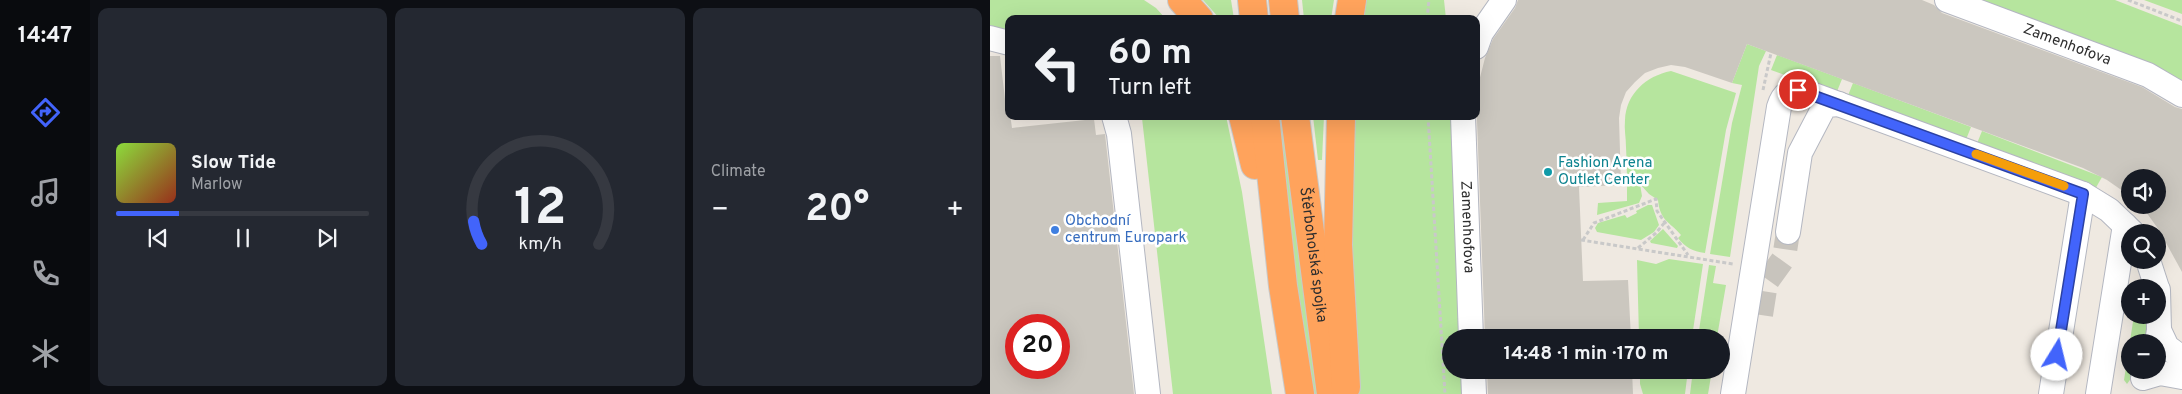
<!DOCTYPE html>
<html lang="en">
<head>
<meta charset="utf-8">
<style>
  :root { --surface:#171b24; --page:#242831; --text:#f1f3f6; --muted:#9ea1a6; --line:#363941; --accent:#4264fb }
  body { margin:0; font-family:Overpass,sans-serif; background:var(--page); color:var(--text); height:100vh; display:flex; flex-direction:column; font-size:19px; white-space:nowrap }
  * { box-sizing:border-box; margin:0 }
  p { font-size:16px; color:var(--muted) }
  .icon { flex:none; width:28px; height:28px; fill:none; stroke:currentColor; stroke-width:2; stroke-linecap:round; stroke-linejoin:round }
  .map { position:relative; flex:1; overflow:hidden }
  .sheet { display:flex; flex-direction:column; gap:8px; padding:8px; background:#0d0f14; width:900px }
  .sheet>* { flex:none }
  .guide { position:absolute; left:15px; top:15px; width:475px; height:105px; border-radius:10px; box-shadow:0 5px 20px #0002; background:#171b24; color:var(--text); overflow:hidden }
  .controls { position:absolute; left:1131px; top:169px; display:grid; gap:10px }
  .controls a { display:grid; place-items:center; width:45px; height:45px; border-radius:50%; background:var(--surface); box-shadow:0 5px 20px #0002; font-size:25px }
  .speed { position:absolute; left:15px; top:314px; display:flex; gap:10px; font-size:25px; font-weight:700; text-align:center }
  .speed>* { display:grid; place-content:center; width:65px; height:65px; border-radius:50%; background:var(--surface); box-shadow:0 5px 20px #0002; line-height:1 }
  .speed .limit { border:8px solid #d22; background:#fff; color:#111 }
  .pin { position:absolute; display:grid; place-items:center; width:42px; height:42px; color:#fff; margin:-21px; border:2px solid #fff; border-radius:50%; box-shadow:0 1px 5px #0007 }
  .me { position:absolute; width:55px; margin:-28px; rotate:9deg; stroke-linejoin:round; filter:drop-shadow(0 0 4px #0008) }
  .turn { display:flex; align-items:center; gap:18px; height:105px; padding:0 20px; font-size:22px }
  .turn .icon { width:65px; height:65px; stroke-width:2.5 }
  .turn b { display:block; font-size:35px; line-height:42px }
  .big { font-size:38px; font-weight:700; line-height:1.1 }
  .sheet .tile { flex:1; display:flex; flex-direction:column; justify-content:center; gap:8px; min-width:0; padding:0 18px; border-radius:10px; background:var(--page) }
  .sheet .dial { align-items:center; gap:0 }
  .dial svg { height:130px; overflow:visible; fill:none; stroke:var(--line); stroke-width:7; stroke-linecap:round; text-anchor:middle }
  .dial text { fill:var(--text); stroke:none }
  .song { display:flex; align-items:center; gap:15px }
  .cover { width:60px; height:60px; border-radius:8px; background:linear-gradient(135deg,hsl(90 70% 55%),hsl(10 70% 35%)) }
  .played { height:5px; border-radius:2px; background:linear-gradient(90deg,var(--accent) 25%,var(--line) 25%) }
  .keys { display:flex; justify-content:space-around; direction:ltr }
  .heat { display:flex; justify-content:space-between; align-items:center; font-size:28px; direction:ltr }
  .sheet .tiles { flex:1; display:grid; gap:8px; grid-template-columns:repeat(3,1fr) }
  .trip { position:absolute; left:452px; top:329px; width:288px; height:50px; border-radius:25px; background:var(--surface); box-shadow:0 5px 20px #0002; font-weight:700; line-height:50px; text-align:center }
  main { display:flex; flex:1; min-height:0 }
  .menu { display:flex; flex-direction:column; width:90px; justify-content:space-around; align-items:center; background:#090b0e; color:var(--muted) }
  .menu .icon { width:35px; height:35px }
  .menu .current { color:var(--accent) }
  .menu b { font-size:22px; color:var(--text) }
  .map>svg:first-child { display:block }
  .green { fill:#b6e59e }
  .building { fill:#cbc7bf; fill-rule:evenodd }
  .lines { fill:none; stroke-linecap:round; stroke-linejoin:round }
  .minor-tunnel { stroke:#c8c4bd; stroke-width:24; stroke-dasharray:24 12; stroke-linecap:butt }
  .minor-casing { stroke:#b4b7c1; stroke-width:26 }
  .highway-casing { stroke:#c9c9c9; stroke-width:30 }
  .path { stroke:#c9c9c9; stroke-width:3; stroke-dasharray:4 2.5; stroke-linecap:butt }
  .minor { stroke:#fff; stroke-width:24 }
  .highway { stroke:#ffa35c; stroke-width:28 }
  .route-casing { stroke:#2b41a3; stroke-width:12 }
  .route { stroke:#4264fb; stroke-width:9 }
  .slow { stroke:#f59e0b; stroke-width:9 }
  .culture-dot { fill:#0f9aa8; stroke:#fff; stroke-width:2 }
  .shop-dot { fill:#3f7fe0; stroke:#fff; stroke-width:2 }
  .labels { text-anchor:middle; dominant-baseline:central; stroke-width:5; stroke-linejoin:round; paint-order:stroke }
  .street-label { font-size:15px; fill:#2e2e2e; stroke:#fff }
  .culture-label { font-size:15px; fill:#0d838f; stroke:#fff; text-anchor:start }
  .shop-label { font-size:15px; fill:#366cbe; stroke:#fff; text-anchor:start }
</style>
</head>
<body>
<main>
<nav class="menu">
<b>14:47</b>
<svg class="icon current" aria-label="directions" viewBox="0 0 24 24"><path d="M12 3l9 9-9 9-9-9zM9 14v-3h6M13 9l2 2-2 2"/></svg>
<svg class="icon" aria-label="music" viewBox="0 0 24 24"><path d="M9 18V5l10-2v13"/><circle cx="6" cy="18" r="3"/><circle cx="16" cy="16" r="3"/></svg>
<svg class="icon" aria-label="phone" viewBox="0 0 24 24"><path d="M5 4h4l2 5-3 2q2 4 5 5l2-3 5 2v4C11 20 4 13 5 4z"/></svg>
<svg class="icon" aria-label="climate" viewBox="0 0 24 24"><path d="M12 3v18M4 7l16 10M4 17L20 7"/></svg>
</nav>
<section class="sheet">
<div class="tiles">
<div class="tile">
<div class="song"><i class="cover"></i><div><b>Slow Tide</b><p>Marlow</p></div></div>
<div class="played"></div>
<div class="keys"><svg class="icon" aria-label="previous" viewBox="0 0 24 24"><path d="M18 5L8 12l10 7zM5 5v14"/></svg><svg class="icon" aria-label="pause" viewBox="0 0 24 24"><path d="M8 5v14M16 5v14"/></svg><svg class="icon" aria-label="next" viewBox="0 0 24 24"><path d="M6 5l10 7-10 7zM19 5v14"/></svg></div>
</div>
<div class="tile dial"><svg viewBox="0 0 100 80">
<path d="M14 69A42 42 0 1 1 86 69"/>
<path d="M14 69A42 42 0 0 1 9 55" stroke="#4264fb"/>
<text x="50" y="56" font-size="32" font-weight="700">12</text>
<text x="50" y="72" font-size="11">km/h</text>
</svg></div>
<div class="tile"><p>Climate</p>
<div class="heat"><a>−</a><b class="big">20°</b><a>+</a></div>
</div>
</div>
</section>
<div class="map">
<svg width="1192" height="394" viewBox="0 0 1192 394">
  <rect width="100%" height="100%" fill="#efe9e1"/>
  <g class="green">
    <polygon points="0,0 154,0 166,8 176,19 19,19 19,32 0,25"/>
    <polygon points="213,0 241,0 244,19 230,19"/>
    <polygon points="312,0 344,0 341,19 314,19"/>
    <polygon points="370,0 454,0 456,19 368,19"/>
    <polygon points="988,0 1125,0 1192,26 1192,83"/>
    <polygon points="1154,0 1192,0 1192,14"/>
    <polygon points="757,44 776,51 769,66 740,257 720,254 742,123 752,85 742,83"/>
    <polygon points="787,55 852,79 846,94 781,70"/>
    <path d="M681 71 746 93 736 130 715 253C702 251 696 248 688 238L691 235C679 221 670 221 668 200L659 194 650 184 652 196 649 203 607 215 608 203 637 201C637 183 637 165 636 147 636 138 634 129 635 120 636 94 656 76 681 71Z"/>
    <polygon points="863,83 981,127 975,142 857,98"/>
    <polygon points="150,116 236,116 252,192 282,394 183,394 152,118"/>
    <polygon points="284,116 293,116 329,394 320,394"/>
    <polygon points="323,116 334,116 332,160 328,160"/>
    <polygon points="359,116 463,116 473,337 461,338 461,370 474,370 475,394 366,394 359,318"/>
    <polygon points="992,131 1112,177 1104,191 986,146"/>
    <polygon points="658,205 662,205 669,225 664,232 651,240 607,232 605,228 608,223 635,215 637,218 647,213 646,211"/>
    <polygon points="673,229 688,246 687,248 661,243 660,241"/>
    <polygon points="679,259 713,264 702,337 649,337 647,260 666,264"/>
    <polygon points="719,265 726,266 723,283 736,285 727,337 708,337"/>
    <polygon points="1144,315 1162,315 1159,342 1140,342 1140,370 1147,370 1137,384 1134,380"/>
    <polygon points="650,370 698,370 695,394 653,394 650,384"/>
    <polygon points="703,370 722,370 718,394 700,394"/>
  </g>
  <g class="building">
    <polygon points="528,0 932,0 944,5 952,13 1152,87 1185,107 1192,109 1192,272 1169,230 1151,205 1168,205 1168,178 1140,178 1140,196 1117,180 1093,168 757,44 742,83 695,67 681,65 668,68 655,73 645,82 636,92 631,105 629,118 631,185 589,187 593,281 638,280 641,338 495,338 486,93 495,58 503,39 525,8"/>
    <path d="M0 56H10L16 108 19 107 22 128 104 119 106 135 115 134 144 394H0ZM26 325H69V368H26Z"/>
    <polygon points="497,370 642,370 643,394 498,394"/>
  </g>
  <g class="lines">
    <polyline class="minor-tunnel" points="771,315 776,283 794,258 798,232"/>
    <defs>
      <g id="minor">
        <path id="s1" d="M957 0 1158 75 1192 95"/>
        <polyline points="0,38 19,43"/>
        <polyline points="486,47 491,33 514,0"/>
        <polyline points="124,116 129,134 158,394"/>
        <path id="s2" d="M473 116 481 338"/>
        <polyline points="798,232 810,153 833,109 837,105 849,104"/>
        <polyline points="1158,260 1167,288"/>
        <polyline points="1169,330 1177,347 1192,358"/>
        <polyline points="1167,342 1169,330 1168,290"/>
        <polyline points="483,370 484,394"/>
        <polyline points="1153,378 1170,373 1192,377"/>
        <path d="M743 394 789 107C793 94 800 88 813 91L1093 194 1119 210 1142 232"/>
        <polyline points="1061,394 1093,194"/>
        <polyline points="1108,394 1135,225"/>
      </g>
      <g id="highway">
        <polyline points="192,0 209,19"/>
        <polyline points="262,0 264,19"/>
        <polyline points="293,0 295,19"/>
        <polyline points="359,19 362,0"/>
        <polyline points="253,116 265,165"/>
        <polyline points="275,116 293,286 310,394"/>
        <path id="s3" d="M305 116 341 394"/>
        <polyline points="351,116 348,245 356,387"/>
      </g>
    </defs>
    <use href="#minor" class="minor-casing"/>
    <use href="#highway" class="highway-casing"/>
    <g class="path">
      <polyline points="1138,0 1192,21"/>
      <polyline points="437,19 439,0"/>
      <polyline points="773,90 781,53"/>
      <polyline points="438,116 455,394"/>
      <polyline points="591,240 743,264"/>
      <polyline points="593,240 604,223 666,199 667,211 698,255"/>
      <polyline points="648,248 666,233 675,222"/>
    </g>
    <use href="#minor" class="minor"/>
    <use href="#highway" class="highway"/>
  </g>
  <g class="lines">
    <defs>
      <polyline id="route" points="808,90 1093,194 1067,355"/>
    </defs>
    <use href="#route" class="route-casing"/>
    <use href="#route" class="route"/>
    <polyline class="slow" points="986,154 1074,186"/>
  </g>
  <circle class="culture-dot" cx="558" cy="172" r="5"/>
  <circle class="shop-dot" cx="65" cy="230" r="5"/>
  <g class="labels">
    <g class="street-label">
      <text stroke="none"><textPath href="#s1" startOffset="128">Zamenhofova</textPath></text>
      <text stroke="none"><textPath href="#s2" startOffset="111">Zamenhofova</textPath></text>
      <text stroke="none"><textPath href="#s3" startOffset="140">Štěrboholská spojka</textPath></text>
    </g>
    <g class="culture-label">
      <text x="568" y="163">Fashion Arena<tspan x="568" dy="17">Outlet Center</tspan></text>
    </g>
    <g class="shop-label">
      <text x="75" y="221">Obchodní<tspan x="75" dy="17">centrum Europark</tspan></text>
    </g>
  </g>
</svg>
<div class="controls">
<a><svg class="icon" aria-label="sound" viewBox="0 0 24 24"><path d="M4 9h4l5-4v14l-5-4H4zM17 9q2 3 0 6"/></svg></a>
<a><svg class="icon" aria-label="search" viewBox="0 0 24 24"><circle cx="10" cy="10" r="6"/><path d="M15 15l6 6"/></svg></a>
<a>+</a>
<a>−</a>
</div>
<div class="speed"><div class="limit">20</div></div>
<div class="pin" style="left:808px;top:90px;background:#d93025"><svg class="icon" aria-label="arrive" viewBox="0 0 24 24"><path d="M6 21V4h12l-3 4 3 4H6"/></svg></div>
<svg class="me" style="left:1067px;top:355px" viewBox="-20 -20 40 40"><circle r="19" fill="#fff"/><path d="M0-13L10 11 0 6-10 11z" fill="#4264fb"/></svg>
<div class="trip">14:48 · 1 min · 170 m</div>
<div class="guide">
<div class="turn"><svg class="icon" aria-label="left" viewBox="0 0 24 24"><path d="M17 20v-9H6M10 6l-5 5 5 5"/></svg><div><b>60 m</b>Turn left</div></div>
</div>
</div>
</main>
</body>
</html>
